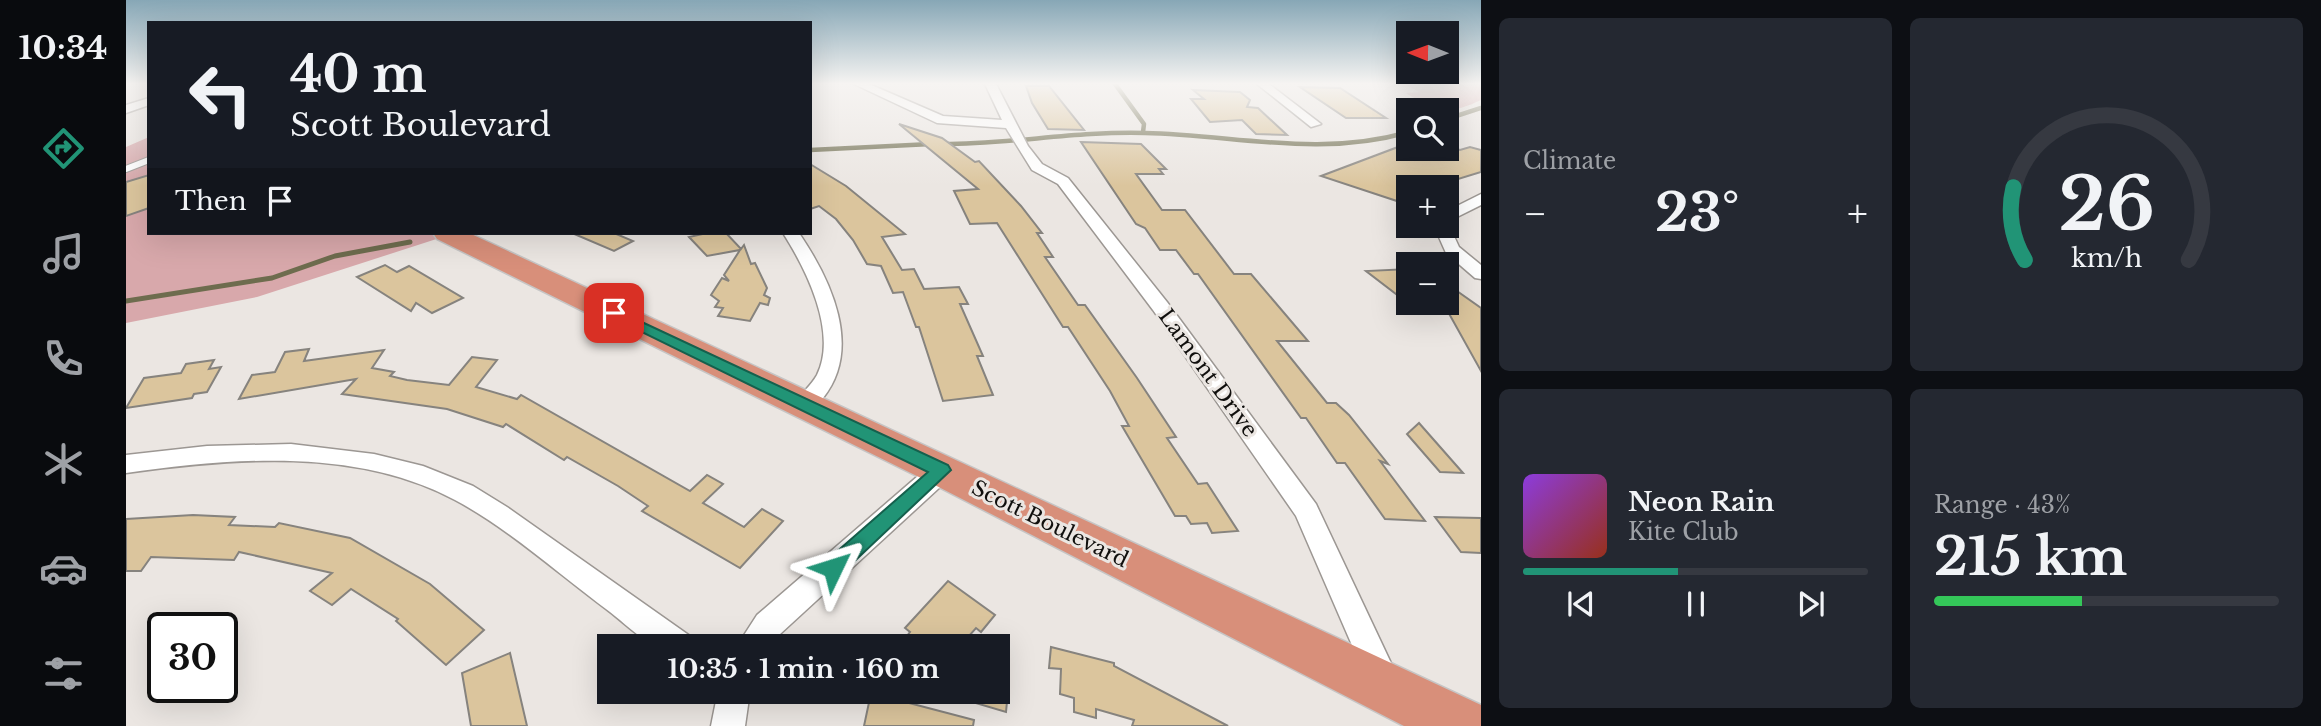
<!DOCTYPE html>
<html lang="en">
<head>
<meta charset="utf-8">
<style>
  :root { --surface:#171b24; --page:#242831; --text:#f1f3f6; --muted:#9ea1a6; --line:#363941; --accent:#219476 }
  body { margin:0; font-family:"Libre Baskerville",serif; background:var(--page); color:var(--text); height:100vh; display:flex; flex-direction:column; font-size:26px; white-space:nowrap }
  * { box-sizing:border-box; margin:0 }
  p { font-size:23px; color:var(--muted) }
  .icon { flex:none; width:38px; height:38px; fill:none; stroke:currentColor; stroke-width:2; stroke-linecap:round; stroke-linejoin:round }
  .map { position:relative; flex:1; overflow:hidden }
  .panel { display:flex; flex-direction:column; gap:18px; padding:18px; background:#0d0f14; width:840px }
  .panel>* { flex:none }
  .banner { position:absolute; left:21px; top:21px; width:665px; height:214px; border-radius:0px; box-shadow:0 7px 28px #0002; background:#171b24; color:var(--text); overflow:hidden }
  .needle { width:46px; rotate:271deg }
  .fabs { position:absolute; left:1270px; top:21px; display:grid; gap:14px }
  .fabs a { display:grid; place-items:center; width:63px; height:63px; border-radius:0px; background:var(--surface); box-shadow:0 7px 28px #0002; font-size:35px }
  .speed { position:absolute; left:21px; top:612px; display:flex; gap:14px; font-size:35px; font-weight:700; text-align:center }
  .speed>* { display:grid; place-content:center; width:91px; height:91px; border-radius:50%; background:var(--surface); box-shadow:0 7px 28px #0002; line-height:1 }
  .speed .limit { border:4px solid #111; border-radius:10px; background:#fff; color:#111 }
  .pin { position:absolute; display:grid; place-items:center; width:60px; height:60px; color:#fff; margin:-30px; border-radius:14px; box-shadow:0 4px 10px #0006 }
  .me { position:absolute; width:77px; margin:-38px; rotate:49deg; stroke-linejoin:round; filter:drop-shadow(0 0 5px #0008) }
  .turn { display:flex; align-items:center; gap:24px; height:147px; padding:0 28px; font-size:32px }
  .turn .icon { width:91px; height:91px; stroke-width:2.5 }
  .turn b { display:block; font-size:49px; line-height:60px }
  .then { display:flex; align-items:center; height:66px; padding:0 28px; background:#0003; gap:14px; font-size:26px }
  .big { font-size:52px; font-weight:700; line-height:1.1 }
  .panel .widget { flex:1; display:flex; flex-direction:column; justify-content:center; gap:10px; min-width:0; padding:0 24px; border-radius:10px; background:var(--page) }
  .panel .dial { align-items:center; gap:0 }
  .dial svg { height:182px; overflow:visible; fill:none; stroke:var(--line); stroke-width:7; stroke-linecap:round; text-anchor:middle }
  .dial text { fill:var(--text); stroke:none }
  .song { display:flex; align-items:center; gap:21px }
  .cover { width:84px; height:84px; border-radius:10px; background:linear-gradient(135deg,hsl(270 70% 55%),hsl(10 70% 35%)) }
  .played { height:7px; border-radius:4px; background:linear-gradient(90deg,var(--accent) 45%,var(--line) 45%) }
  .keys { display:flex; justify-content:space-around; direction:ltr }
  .heat { display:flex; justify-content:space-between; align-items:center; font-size:38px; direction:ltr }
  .charge { height:10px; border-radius:5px; background:linear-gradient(90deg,#34c759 43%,var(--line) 0) }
  .panel .tiles { flex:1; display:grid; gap:18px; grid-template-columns:repeat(2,1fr) }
  .trip { position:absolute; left:471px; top:634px; width:413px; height:70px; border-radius:0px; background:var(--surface); box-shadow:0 7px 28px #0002; font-weight:700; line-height:70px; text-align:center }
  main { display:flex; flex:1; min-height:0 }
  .dock { display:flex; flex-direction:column; width:126px; justify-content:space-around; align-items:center; background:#090b0e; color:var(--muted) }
  .dock .icon { width:49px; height:49px }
  .dock .current { color:var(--accent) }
  .dock b { font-size:32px; color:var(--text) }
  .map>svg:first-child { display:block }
  .green { fill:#d8a8ab }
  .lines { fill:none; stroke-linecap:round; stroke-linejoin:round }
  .stream-far1 { stroke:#6e6c4e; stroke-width:4.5 }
  .stream { stroke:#6e6c4e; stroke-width:5 }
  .building { fill:#dbc59d; stroke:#86837e; stroke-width:2 }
  .service-casing { stroke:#9c9793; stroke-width:8 }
  .minor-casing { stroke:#9c9793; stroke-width:3 }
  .trunk-casing { stroke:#c6c5c5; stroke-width:3 }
  .service { stroke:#fff; stroke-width:6 }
  .minor { fill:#fff; fill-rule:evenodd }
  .trunk { fill:#d88f7a; fill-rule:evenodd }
  .route { fill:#219476; stroke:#15604d; stroke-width:2 }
  .labels { text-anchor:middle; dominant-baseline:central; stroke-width:6; stroke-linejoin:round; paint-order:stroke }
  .street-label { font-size:21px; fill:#100f0d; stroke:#ebe6e2 }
</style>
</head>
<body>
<main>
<nav class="dock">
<b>10:34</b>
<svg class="icon current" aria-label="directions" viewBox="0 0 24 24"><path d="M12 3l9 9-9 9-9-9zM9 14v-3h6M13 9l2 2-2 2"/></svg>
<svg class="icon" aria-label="music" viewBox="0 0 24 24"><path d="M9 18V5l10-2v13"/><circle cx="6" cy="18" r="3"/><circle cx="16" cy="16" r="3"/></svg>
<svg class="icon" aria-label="phone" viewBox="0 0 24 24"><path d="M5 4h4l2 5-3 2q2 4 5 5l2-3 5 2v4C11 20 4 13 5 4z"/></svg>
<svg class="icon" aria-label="climate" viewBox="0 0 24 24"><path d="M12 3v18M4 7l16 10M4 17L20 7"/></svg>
<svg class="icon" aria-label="car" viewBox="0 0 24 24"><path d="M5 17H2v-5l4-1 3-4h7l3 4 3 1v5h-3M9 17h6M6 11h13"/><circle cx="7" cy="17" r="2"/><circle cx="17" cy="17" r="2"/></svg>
<svg class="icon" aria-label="filters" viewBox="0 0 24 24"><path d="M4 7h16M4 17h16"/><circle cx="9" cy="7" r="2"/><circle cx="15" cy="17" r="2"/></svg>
</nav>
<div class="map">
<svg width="1355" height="726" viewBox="0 0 1355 726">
  <rect width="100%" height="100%" fill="#ebe6e2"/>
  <g class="green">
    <path d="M1279 84H1355V100C1321 116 1311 112 1280 93L1293 92Z"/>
    <polygon points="23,137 23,233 329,233 131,297 0,323 0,147"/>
  </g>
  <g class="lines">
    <g class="stream-far1">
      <polyline points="989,84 1018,124 1017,132"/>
      <polyline points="1321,119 1355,108"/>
      <path d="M817 144C885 144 951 131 1019 133 1111 135 1192 158 1283 132"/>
      <polyline points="684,150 805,144"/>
    </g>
    <polyline class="stream" points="0,301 146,278 209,256 284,242"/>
  </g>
  <g class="building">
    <polygon points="900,86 923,86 958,130 922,129 906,103"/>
    <polygon points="1174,87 1214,88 1260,118 1220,118"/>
    <polygon points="1067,90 1114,92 1124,100 1121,107 1132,108 1161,135 1130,134 1116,120 1084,122 1065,99 1078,99"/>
    <polygon points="773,124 816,138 849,162 853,161 895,206 916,233 911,233 927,257 919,257 952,305 959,305 1011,378 1050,437 1041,438 1072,484 1081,483 1112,531 1086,533 1081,523 1065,524 1060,516 1049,516 996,426 1003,426 984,391 942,327 937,327 871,223 844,224 828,191 852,189"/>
    <polygon points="955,142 1015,144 1040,169 1033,169 1037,174 1010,174 1036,210 1059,210 1108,274 1125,274 1182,341 1151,341 1201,403 1210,403 1223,415 1262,464 1254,461 1299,521 1259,519 1219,463 1211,463 1180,418 1175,418 1072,274 1068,274 1050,250 1034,250 1019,228 1010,224"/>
    <polygon points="1321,146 1334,150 1344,147 1355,150 1355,172 1306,187 1283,187 1283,205 1195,176 1272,147 1290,160 1303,160 1316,155 1321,158"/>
    <polygon points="684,164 720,186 779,234 756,237 776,270 788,269 798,289 833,287 842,304 834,304 857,356 851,356 867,395 817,401 793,327 790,327 777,292 767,293 755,266 741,264 727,240 710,219 693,206 684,209"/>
    <polygon points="23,175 23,208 0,216 0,182"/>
    <polygon points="446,233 488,233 507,241 488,251"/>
    <polygon points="581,233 600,233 615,249 618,245 625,264 629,263 641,288 638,295 644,298 642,305 634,303 624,321 592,316 597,308 589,307 593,301 585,295 596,278 603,281 598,275 614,250 581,256 563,237"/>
    <polygon points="259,265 271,272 283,266 337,298 306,313 290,303 285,311 231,277"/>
    <polygon points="1283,269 1283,304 1240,271"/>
    <polygon points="1321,284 1355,308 1355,371 1321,310"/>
    <polygon points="183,349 178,361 258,350 246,368 268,372 264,376 281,380 323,385 346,357 371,360 350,387 391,399 395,395 564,491 581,475 597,484 577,503 618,527 636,509 657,521 614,568 516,511 522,506 492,486 441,457 438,460 380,424 377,427 321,409 216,394 230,379 113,399 126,375 149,372 159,352"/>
    <polygon points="88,360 83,369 95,367 81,392 68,394 66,398 0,408 18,378 55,373 60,364"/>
    <polygon points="1293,423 1337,473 1314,472 1281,434"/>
    <polygon points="67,515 109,517 103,525 149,527 153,523 224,538 304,584 358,630 320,665 270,621 272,619 225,589 206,605 184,591 206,573 113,552 108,560 25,557 15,571 0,571 0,519"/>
    <polygon points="1309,517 1355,518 1355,553 1335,552"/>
    <polygon points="822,581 869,615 855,632 850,628 834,646 773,646 784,632 779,628"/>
    <polygon points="925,647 988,663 988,666 1102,726 1006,726 1008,720 970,709 970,718 948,712 948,698 934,694 935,669 923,668"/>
    <polygon points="384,653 401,726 345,726 336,673"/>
    <polygon points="826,691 882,691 880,712 826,696"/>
    <polygon points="745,693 848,720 847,726 738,726"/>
  </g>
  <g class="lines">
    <defs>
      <polyline id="service" points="0,169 23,160"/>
      <g id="minor">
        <polygon points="728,84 743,84 817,116 876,120 859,84 870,84 902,146 916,164 942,178 1041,302 1190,504 1272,678 1267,689 1256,693 1245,689 1170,516 1027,310 932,184 906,170 880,128 811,123"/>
        <polygon points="1131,84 1143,84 1195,124 1185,127"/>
        <polygon points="23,98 23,105 0,113 0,105"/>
        <polygon points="1355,194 1355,205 1321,222 1321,211"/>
        <polygon points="1322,223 1333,247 1355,265 1355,279 1349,278 1320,253 1308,226 1321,226"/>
        <path d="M657 233H673C705 280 737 348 697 398 689 408 685 414 671 410L668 405C674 394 685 386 691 375 712 332 680 269 657 233Z"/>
        <path d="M165 444 248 454 297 466 347 486 381 507 564 636 568 646C557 646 536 649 526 644 511 636 497 622 484 612 435 576 382 528 329 500 231 447 106 458 0 473V455L81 446Z"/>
        <polygon points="816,461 825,463 828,470 825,477 653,635 645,646 611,646 631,615 807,463"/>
        <polygon points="592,691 624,691 619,726 585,726"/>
      </g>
      <polygon id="trunk" points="307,233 343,233 1355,705 1355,726 1278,726 801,481 311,239"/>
    </defs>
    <use href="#service" class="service-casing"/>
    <use href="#minor" class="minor-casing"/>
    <use href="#trunk" class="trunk-casing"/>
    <use href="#service" class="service"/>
    <use href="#minor" class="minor"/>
    <use href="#trunk" class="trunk"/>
  </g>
  <linearGradient id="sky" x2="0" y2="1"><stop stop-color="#87a7b6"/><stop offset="0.45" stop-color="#f6f4f2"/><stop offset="1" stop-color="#f6f4f2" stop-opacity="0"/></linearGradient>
  <rect width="1355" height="186" fill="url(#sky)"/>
  <polygon class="route" points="488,309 822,465 825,470 715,574 707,577 700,574 697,568 700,561 802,472 483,316 483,310"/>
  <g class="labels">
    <g class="street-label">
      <text transform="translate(1082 373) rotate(54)">Lamont Drive</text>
      <text transform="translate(924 524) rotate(26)">Scott Boulevard</text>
    </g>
  </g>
</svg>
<div class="fabs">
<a><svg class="needle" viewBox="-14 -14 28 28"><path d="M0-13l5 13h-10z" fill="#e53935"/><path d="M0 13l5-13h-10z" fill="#9ea1a6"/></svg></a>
<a><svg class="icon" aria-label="search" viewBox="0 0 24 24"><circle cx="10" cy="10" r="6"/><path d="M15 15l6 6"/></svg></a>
<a>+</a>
<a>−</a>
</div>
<div class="speed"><div class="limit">30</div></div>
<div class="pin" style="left:488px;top:313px;background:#d93025"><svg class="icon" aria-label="arrive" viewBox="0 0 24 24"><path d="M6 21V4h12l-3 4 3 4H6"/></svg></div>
<svg class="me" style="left:707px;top:568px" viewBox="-20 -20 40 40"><path d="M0-17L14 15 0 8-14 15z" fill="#219476" stroke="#fff" stroke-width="4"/></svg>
<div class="trip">10:35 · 1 min · 160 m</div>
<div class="banner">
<div class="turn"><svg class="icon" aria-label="left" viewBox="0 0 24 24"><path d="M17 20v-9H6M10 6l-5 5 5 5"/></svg><div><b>40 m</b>Scott Boulevard</div></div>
<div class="then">Then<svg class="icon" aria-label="arrive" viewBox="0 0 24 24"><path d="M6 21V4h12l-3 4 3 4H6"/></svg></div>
</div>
</div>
<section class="panel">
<div class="tiles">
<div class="widget"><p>Climate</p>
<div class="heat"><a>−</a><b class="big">23°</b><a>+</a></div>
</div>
<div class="widget dial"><svg viewBox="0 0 100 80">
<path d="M14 69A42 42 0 1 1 86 69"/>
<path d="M14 69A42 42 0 0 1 9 37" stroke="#219476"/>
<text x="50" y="56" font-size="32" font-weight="700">26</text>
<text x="50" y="72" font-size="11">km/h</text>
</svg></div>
<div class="widget">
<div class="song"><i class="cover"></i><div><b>Neon Rain</b><p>Kite Club</p></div></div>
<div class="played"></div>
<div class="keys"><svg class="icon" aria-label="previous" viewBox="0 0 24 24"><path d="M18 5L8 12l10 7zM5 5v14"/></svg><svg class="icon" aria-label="pause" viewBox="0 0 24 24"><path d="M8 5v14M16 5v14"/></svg><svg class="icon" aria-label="next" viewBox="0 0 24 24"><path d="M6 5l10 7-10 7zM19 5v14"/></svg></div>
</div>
<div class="widget"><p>Range · 43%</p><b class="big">215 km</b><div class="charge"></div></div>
</div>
</section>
</main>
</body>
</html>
